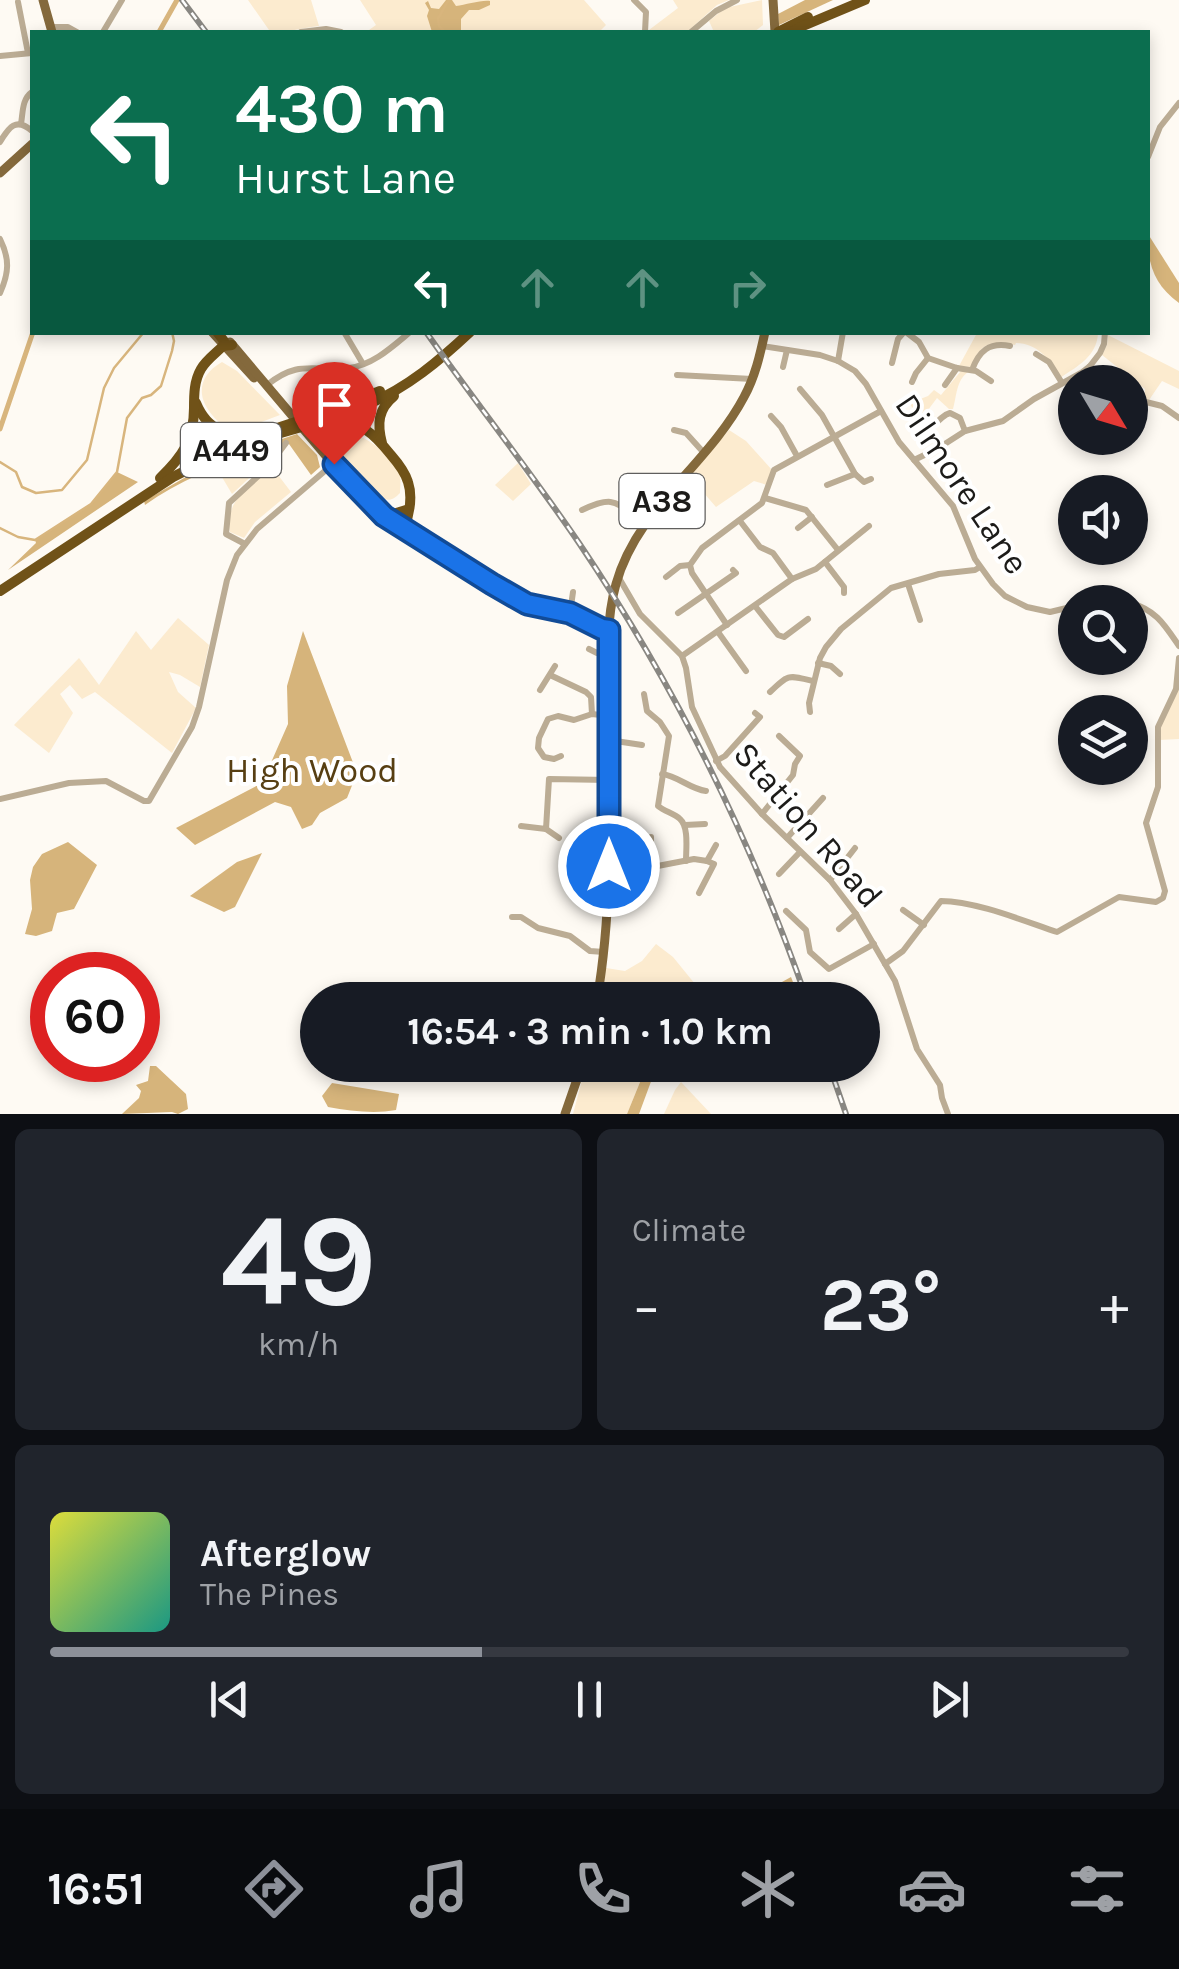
<!DOCTYPE html>
<html lang="en">
<head>
<meta charset="utf-8">
<style>
  :root { --surface:#171b24; --page:#20242c; --text:#f1f3f6; --muted:#9ea1a6; --line:#363941; --accent:#8c9099 }
  body { margin:0; font-family:Karla,sans-serif; background:var(--page); color:var(--text); height:100vh; display:flex; flex-direction:column; font-size:38px; white-space:nowrap }
  * { box-sizing:border-box; margin:0 }
  p { font-size:32px; color:var(--muted) }
  .icon { flex:none; width:55px; height:55px; fill:none; stroke:currentColor; stroke-width:2; stroke-linecap:round; stroke-linejoin:round }
  .map { position:relative; height:1114px; overflow:hidden }
  .panel { display:flex; flex-direction:column; gap:15px; padding:15px; background:#0d0f14; flex:1 }
  .panel>* { flex:none }
  .banner { position:absolute; left:30px; top:30px; width:1120px; height:305px; border-radius:0px; box-shadow:0 5px 15px #0003; background:#0b6e4f; color:#fff; overflow:hidden }
  .needle { width:65px; rotate:128deg }
  .fabs { position:absolute; left:1058px; top:365px; display:grid; gap:20px }
  .fabs a { display:grid; place-items:center; width:90px; height:90px; border-radius:50%; background:var(--surface); box-shadow:0 5px 15px #0003; font-size:50px }
  .speed { position:absolute; left:30px; top:952px; display:flex; gap:20px; font-size:50px; font-weight:700; text-align:center }
  .speed>* { display:grid; place-content:center; width:130px; height:130px; border-radius:50%; background:var(--surface); box-shadow:0 5px 15px #0003; line-height:1 }
  .speed .limit { border:15px solid #d22; background:#fff; color:#111 }
  .pin { position:absolute; display:grid; place-items:center; width:85px; height:85px; color:#fff; margin:-102px -42px; border-radius:50% 50% 50% 0; rotate:-45deg; box-shadow:0 0 10px #0007 }
  .pin .icon { rotate:45deg }
  .me { position:absolute; width:110px; margin:-55px; rotate:0deg; stroke-linejoin:round; filter:drop-shadow(0 0 8px #0008) }
  .turn { display:flex; align-items:center; gap:35px; height:210px; padding:0 40px; font-size:45px }
  .turn .icon { width:130px; height:130px; stroke-width:2.5 }
  .turn b { display:block; font-size:70px; line-height:85px }
  .lanes { display:flex; align-items:center; height:95px; padding:0 40px; background:#0003; justify-content:center; gap:50px; direction:ltr }
  .lanes .off { opacity:.35 }
  .big { font-size:75px; font-weight:700; line-height:1.1 }
  .panel .card { flex:1; display:flex; flex-direction:column; justify-content:center; gap:15px; min-width:0; padding:0 35px; border-radius:15px; background:var(--page) }
  .panel .dial { align-items:center; gap:0 }
  .dial b { font-size:130px; line-height:1 }
  .song { display:flex; align-items:center; gap:30px }
  .cover { width:120px; height:120px; border-radius:15px; background:linear-gradient(135deg,hsl(60 70% 55%),hsl(170 70% 35%)) }
  .played { height:10px; border-radius:5px; background:linear-gradient(90deg,var(--accent) 40%,var(--line) 40%) }
  .keys { display:flex; justify-content:space-around; direction:ltr }
  .heat { display:flex; justify-content:space-between; align-items:center; font-size:55px; direction:ltr }
  .panel .tiles { flex:1; display:grid; gap:15px; grid-template-columns:1fr 1fr }
  .card:last-child { grid-column:span 2 }
  .trip { position:absolute; left:300px; top:982px; width:580px; height:100px; border-radius:50px; background:var(--surface); box-shadow:0 5px 15px #0003; font-weight:700; line-height:100px; text-align:center }
  .tabs { display:flex; height:160px; justify-content:space-around; align-items:center; background:#090b0e; color:var(--muted) }
  .tabs .icon { width:70px; height:70px }
  .tabs .current { color:var(--accent) }
  .tabs b { font-size:45px; color:var(--text) }
  .map>svg:first-child { display:block }
  .green { fill:#fcebcf }
  .forest { fill:#d6b47b }
  .lines { fill:none; stroke-linecap:round; stroke-linejoin:round }
  .stream { stroke:#d8b57d; stroke-width:2.5 }
  .canal { stroke:#d8b57d; stroke-width:5 }
  .minor { stroke:#bbac94; stroke-width:6 }
  .major { stroke:#84693c; stroke-width:9 }
  .highway { stroke:#705218; stroke-width:10 }
  .rail-casing { stroke:#898782; stroke-width:6 }
  .rail { stroke:#fff; stroke-width:2.5; stroke-dasharray:8; stroke-linecap:butt }
  .route-casing { stroke:#114b97; stroke-width:25 }
  .route { stroke:#1a73e8; stroke-width:18 }
  .labels { text-anchor:middle; dominant-baseline:central; stroke-width:8; stroke-linejoin:round; paint-order:stroke }
  .shield { fill:#fff; stroke:#605f5e; stroke-width:2.5 }
  .shield-label { font-size:32px; font-weight:bold; fill:#1c1b19 }
  .street-label { font-size:35px; fill:#1c1b19; stroke:#fff }
  .park-label { font-size:35px; fill:#573f13; stroke:#fff }
</style>
</head>
<body>
<div class="map">
<svg width="1179" height="1114" viewBox="0 0 1179 1114">
  <rect width="100%" height="100%" fill="#fefaf3"/>
  <g class="green">
    <path d="M248 0H311L319 26C301 28 286 33 268 32L269 30Z"/>
    <polygon points="360,0 584,0 606,25 599,32 371,32 369,30 376,25"/>
    <polygon points="673,0 729,0 717,5 687,32 650,32 649,30 678,8"/>
    <polygon points="762,0 763,25 754,32 714,32 709,21 725,8"/>
    <path d="M977 333H1098C1097 356 1078 366 1060 378 1051 360 1037 343 1016 343L1015 345C991 340 980 343 971 367L959 366Z"/>
    <polygon points="1108,335 1179,371 1179,389 1162,381 1149,400 1144,398 1145,389 1102,355 1107,345"/>
    <path d="M222 362 237 371 280 415C266 420 248 429 233 428 224 427 218 422 213 416 195 396 199 375 222 362Z"/>
    <path d="M961 371 968 372C956 381 957 395 953 409H949L937 398 928 410 916 417 910 403 928 396 934 390 941 395Z"/>
    <polygon points="729,430 746,441 772,470 767,485 754,481 716,507 689,476"/>
    <path d="M351 432C369 439 394 456 400 476 401 480 400 489 400 493 393 500 389 502 380 497L321 437 327 433Z"/>
    <polygon points="277,447 261,467 232,494 216,467"/>
    <polygon points="518,463 531,484 513,501 495,485"/>
    <path d="M272 467 291 492 255 522 244 538 230 532C224 500 251 485 272 467Z"/>
    <polygon points="178,618 209,645 200,687 180,675 169,672 178,692 196,708 172,753 95,692 82,699 70,685 60,694 73,713 49,753 14,725 79,658 99,685 136,631 151,650"/>
    <polygon points="1179,675 1179,739 1159,740 1161,726"/>
    <polygon points="656,944 673,957 708,1000 602,1000 606,968 625,971 642,961"/>
    <polygon points="586,1065 647,1065 627,1114 573,1114"/>
    <polygon points="681,1082 711,1114 664,1114 675,1090"/>
  </g>
  <g class="forest">
    <path d="M446 0H452L456 6C466 5 480 0 490 1V5L479 10H469L461 19V32H432L427 16 429 10 425 3 428 1 431 8 439 9Z"/>
    <polygon points="805,0 833,0 779,25 778,14"/>
    <path d="M1148 234 1179 283V303C1154 285 1147 263 1148 234Z"/>
    <path d="M297 434 317 455 320 467 311 475 289 444C240 456 187 475 145 505L144 501 212 462Z"/>
    <polygon points="117,472 138,482 8,570 36,543 35,540 91,504"/>
    <polygon points="303,631 357,773 347,798 320,813 312,825 302,829 291,807 275,802 195,845 176,828 262,783 288,724 287,686"/>
    <polygon points="68,842 97,865 74,909 57,913 52,931 36,936 25,934 32,909 30,880 33,867 42,854"/>
    <polygon points="262,853 235,907 224,912 190,896 237,862"/>
    <polygon points="791,977 800,1000 749,1000"/>
    <polygon points="647,1065 661,1065 656,1068 639,1114 627,1114"/>
    <polygon points="150,1066 156,1066 186,1094 188,1109 178,1114 172,1112 122,1114 139,1098 141,1091 136,1085 148,1081"/>
    <path d="M332 1083 399 1094 396 1110C374 1114 351 1111 328 1107L322 1096Z"/>
  </g>
  <g class="lines">
    <g class="stream">
      <path d="M445 32 439 26 438 18C443 12 444 6 449 0"/>
      <polyline points="0,462 16,472 22,487 36,493 62,490 87,460 104,388 114,368 144,332"/>
      <polyline points="0,528 18,537 35,540 91,504 117,472 127,418 142,398 151,395 161,386 172,351 174,341 172,332"/>
    </g>
    <g class="canal">
      <polyline points="159,32 177,0"/>
      <polyline points="0,429 33,332"/>
    </g>
    <g class="minor">
      <polyline points="634,0 646,12 645,32"/>
      <polyline points="18,2 28,53"/>
      <polyline points="51,27 68,27 77,32"/>
      <polyline points="103,32 122,0"/>
      <polyline points="301,32 326,29 341,32"/>
      <polyline points="691,32 716,11 737,0"/>
      <polyline points="0,56 32,53"/>
      <path d="M21 124C23 112 22 99 32 92"/>
      <path d="M0 142C9 127 16 117 32 131"/>
      <polyline points="1148,157 1160,127 1179,103"/>
      <path d="M0 239C10 259 9 273 0 293"/>
      <polyline points="344,332 363,364"/>
      <polyline points="906,332 919,342 928,358 957,368 976,371 991,381"/>
      <polyline points="762,346 820,355 838,361 855,371 866,384 899,442 953,506 975,559 993,584 1005,596 1027,607 1050,612 1075,606"/>
      <polyline points="1036,354 1049,362 1062,383"/>
      <polyline points="838,361 843,332"/>
      <polyline points="892,363 898,339 904,332"/>
      <polyline points="1090,366 1093,374 1105,382"/>
      <polyline points="783,367 787,350"/>
      <path d="M972 370C979 351 989 342 1010 346"/>
      <polyline points="677,375 752,379"/>
      <polyline points="912,382 916,373 928,358"/>
      <path d="M267 385C299 359 313 372 349 368 373 365 392 347 410 332"/>
      <polyline points="945,385 957,368"/>
      <polyline points="800,389 822,415 855,474"/>
      <polyline points="1130,398 1162,406 1179,418"/>
      <polyline points="771,416 781,427 797,456"/>
      <polyline points="674,430 686,433 704,453"/>
      <path d="M922 437C932 430 939 416 950 413L960 418 965 431"/>
      <polyline points="914,460 937,449 965,431 1003,421 1034,399 1081,373 1090,366 1100,353 1104,344 1105,332"/>
      <polyline points="827,485 855,474 864,482 871,479"/>
      <polyline points="765,498 806,510 838,550"/>
      <path d="M582 510C616 494 615 503 644 523"/>
      <polyline points="740,521 760,547 773,553 792,579"/>
      <polyline points="798,528 812,517"/>
      <polyline points="245,544 226,534 229,503 268,467 286,443"/>
      <polyline points="825,562 844,587 844,593"/>
      <polyline points="666,577 680,566 690,565"/>
      <polyline points="619,578 640,614 682,656 686,668 692,707 720,767 762,814 830,880 856,914 895,981 917,1049 940,1085 942,1098 948,1114"/>
      <polyline points="908,584 920,620"/>
      <polyline points="1095,602 1129,602"/>
      <path d="M1130 603C1156 610 1164 624 1179 646"/>
      <polyline points="755,606 778,635 784,637 808,619"/>
      <polyline points="570,613 573,592"/>
      <polyline points="678,613 736,573 733,570"/>
      <polyline points="727,625 692,573 690,565 702,548 762,503 774,470 881,411"/>
      <polyline points="718,632 746,671"/>
      <polyline points="589,649 597,653 608,652"/>
      <polyline points="682,656 792,579 816,569 869,526"/>
      <polyline points="818,663 831,666 840,674"/>
      <polyline points="550,675 586,692 591,697 592,714"/>
      <polyline points="540,690 555,666"/>
      <path d="M770 692C789 674 788 675 813 681"/>
      <path d="M644 694 647 711 660 722 669 736 658 806C665 812 674 813 680 819 689 827 686 849 686 861"/>
      <polyline points="810,712 809,703 820,658 826,647 841,629 891,588 939,574 975,570 980,567"/>
      <polyline points="609,740 642,745"/>
      <polyline points="561,756 554,759 544,757 538,748 539,738 548,719 558,716 574,720 592,714 609,716"/>
      <polyline points="716,761 725,756 760,717 755,713"/>
      <path d="M662 774C678 776 690 789 706 791"/>
      <polyline points="0,799 69,783 106,781 144,801 149,801 192,727 199,707 227,580 237,555 257,529 333,464"/>
      <polyline points="762,814 793,775 795,764 800,756 779,736"/>
      <polyline points="685,825 705,824"/>
      <polyline points="521,826 546,829 549,779 609,780"/>
      <polyline points="546,829 559,838"/>
      <polyline points="651,837 651,867"/>
      <polyline points="787,838 823,798"/>
      <polyline points="609,865 642,869 694,859 707,861"/>
      <polyline points="779,874 800,852"/>
      <polyline points="830,880 855,848"/>
      <polyline points="699,893 714,864 707,861 716,845"/>
      <polyline points="903,910 924,925"/>
      <polyline points="786,911 806,930 810,952 829,969 874,944"/>
      <polyline points="512,917 521,917 538,928 570,936 590,951 604,952"/>
      <polyline points="839,929 856,914"/>
      <path d="M885 964 903 951 941 901C975 901 1024 921 1057 932L1119 897 1156 902 1163 898 1165 891 1146 823 1158 787V727L1176 689 1179 658"/>
    </g>
    <g class="major">
      <polyline points="43,0 52,32"/>
      <polyline points="773,0 775,32"/>
      <polyline points="0,173 32,144"/>
      <polyline points="212,332 254,378"/>
      <polyline points="230,342 333,464 385,516 527,604 570,613 602,629 609,630"/>
      <path d="M597 1000C612 913 610 823 609 735 609 687 603 629 616 584 637 508 708 465 744 397 755 377 760 355 765 332"/>
      <polyline points="565,1114 582,1065"/>
    </g>
    <g class="highway">
      <polyline points="778,32 808,17"/>
      <polyline points="792,32 803,26 865,0"/>
      <polyline points="217,332 224,341 223,346"/>
      <path d="M196 403C209 434 228 434 257 434"/>
      <path d="M331 423C359 418 375 435 391 455 398 463 405 472 408 482 413 497 409 515 404 529"/>
      <polyline points="265,432 338,408 380,391"/>
      <path d="M382 443C377 424 378 409 394 396"/>
      <path d="M160 478C182 457 194 440 194 408 194 395 194 381 201 369 206 360 216 353 223 346L232 345"/>
      <polyline points="377,509 393,514 406,510"/>
      <path d="M0 591 173 477C196 465 219 454 243 445 285 430 328 422 369 404 408 387 439 361 470 332"/>
    </g>
    <defs>
      <g id="rail">
        <polyline points="182,0 206,32"/>
        <path d="M426 332C476 403 530 471 579 543 674 684 751 839 807 1000"/>
        <polyline points="829,1065 846,1114"/>
      </g>
    </defs>
    <use href="#rail" class="rail-casing"/>
    <use href="#rail" class="rail"/>
  </g>
  <g class="lines">
    <defs>
      <polyline id="route" points="334,464 384,516 492,584 527,604 570,613 602,629 609,630 609,866"/>
    </defs>
    <use href="#route" class="route-casing"/>
    <use href="#route" class="route"/>
  </g>
  <g class="labels">
    <g class="shield">
      <rect x="181" y="423" width="100" height="54" rx="8"/>
      <rect x="619.5" y="474" width="85" height="54" rx="8"/>
    </g>
    <g class="shield-label">
      <text x="231" y="450">A449</text>
      <text x="662" y="501">A38</text>
    </g>
    <g class="street-label">
      <text transform="translate(962 484) rotate(56)">Dilmore Lane</text>
      <text transform="translate(808 825) rotate(49)">Station Road</text>
    </g>
    <g class="park-label">
      <text x="312" y="770">High Wood</text>
    </g>
  </g>
</svg>
<div class="fabs">
<a><svg class="needle" viewBox="-14 -14 28 28"><path d="M0-13l5 13h-10z" fill="#e53935"/><path d="M0 13l5-13h-10z" fill="#9ea1a6"/></svg></a>
<a><svg class="icon" aria-label="sound" viewBox="0 0 24 24"><path d="M4 9h4l5-4v14l-5-4H4zM17 9q2 3 0 6"/></svg></a>
<a><svg class="icon" aria-label="search" viewBox="0 0 24 24"><circle cx="10" cy="10" r="6"/><path d="M15 15l6 6"/></svg></a>
<a><svg class="icon" aria-label="layers" viewBox="0 0 24 24"><path d="M12 4l9 5-9 5-9-5zM3 14l9 5 9-5"/></svg></a>
</div>
<div class="speed"><div class="limit">60</div></div>
<div class="pin" style="left:334px;top:464px;background:#d93025"><svg class="icon" aria-label="arrive" viewBox="0 0 24 24"><path d="M6 21V4h12l-3 4 3 4H6"/></svg></div>
<svg class="me" style="left:609px;top:866px" viewBox="-20 -20 40 40"><circle r="17" fill="#1a73e8" stroke="#fff" stroke-width="3"/><path d="M0-11L8 9 0 5-8 9z" fill="#fff"/></svg>
<div class="trip">16:54 · 3 min · 1.0 km</div>
<div class="banner">
<div class="turn"><svg class="icon" aria-label="left" viewBox="0 0 24 24"><path d="M17 20v-9H6M10 6l-5 5 5 5"/></svg><div><b>430 m</b>Hurst Lane</div></div>
<div class="lanes"><svg class="icon" aria-label="left" viewBox="0 0 24 24"><path d="M17 20v-9H6M10 6l-5 5 5 5"/></svg><svg class="icon off" aria-label="ahead" viewBox="0 0 24 24"><path d="M12 20V5M6 11l6-6 6 6"/></svg><svg class="icon off" aria-label="ahead" viewBox="0 0 24 24"><path d="M12 20V5M6 11l6-6 6 6"/></svg><svg class="icon off" aria-label="right" viewBox="0 0 24 24"><path d="M7 20v-9h11M14 6l5 5-5 5"/></svg></div>
</div>
</div>
<section class="panel">
<div class="tiles">
<div class="card dial"><b>49</b><p>km/h</p></div>
<div class="card"><p>Climate</p>
<div class="heat"><a>−</a><b class="big">23°</b><a>+</a></div>
</div>
<div class="card">
<div class="song"><i class="cover"></i><div><b>Afterglow</b><p>The Pines</p></div></div>
<div class="played"></div>
<div class="keys"><svg class="icon" aria-label="previous" viewBox="0 0 24 24"><path d="M18 5L8 12l10 7zM5 5v14"/></svg><svg class="icon" aria-label="pause" viewBox="0 0 24 24"><path d="M8 5v14M16 5v14"/></svg><svg class="icon" aria-label="next" viewBox="0 0 24 24"><path d="M6 5l10 7-10 7zM19 5v14"/></svg></div>
</div>
</div>
</section>
<nav class="tabs">
<b>16:51</b>
<svg class="icon current" aria-label="directions" viewBox="0 0 24 24"><path d="M12 3l9 9-9 9-9-9zM9 14v-3h6M13 9l2 2-2 2"/></svg>
<svg class="icon" aria-label="music" viewBox="0 0 24 24"><path d="M9 18V5l10-2v13"/><circle cx="6" cy="18" r="3"/><circle cx="16" cy="16" r="3"/></svg>
<svg class="icon" aria-label="phone" viewBox="0 0 24 24"><path d="M5 4h4l2 5-3 2q2 4 5 5l2-3 5 2v4C11 20 4 13 5 4z"/></svg>
<svg class="icon" aria-label="climate" viewBox="0 0 24 24"><path d="M12 3v18M4 7l16 10M4 17L20 7"/></svg>
<svg class="icon" aria-label="car" viewBox="0 0 24 24"><path d="M5 17H2v-5l4-1 3-4h7l3 4 3 1v5h-3M9 17h6M6 11h13"/><circle cx="7" cy="17" r="2"/><circle cx="17" cy="17" r="2"/></svg>
<svg class="icon" aria-label="filters" viewBox="0 0 24 24"><path d="M4 7h16M4 17h16"/><circle cx="9" cy="7" r="2"/><circle cx="15" cy="17" r="2"/></svg>
</nav>
</body>
</html>
